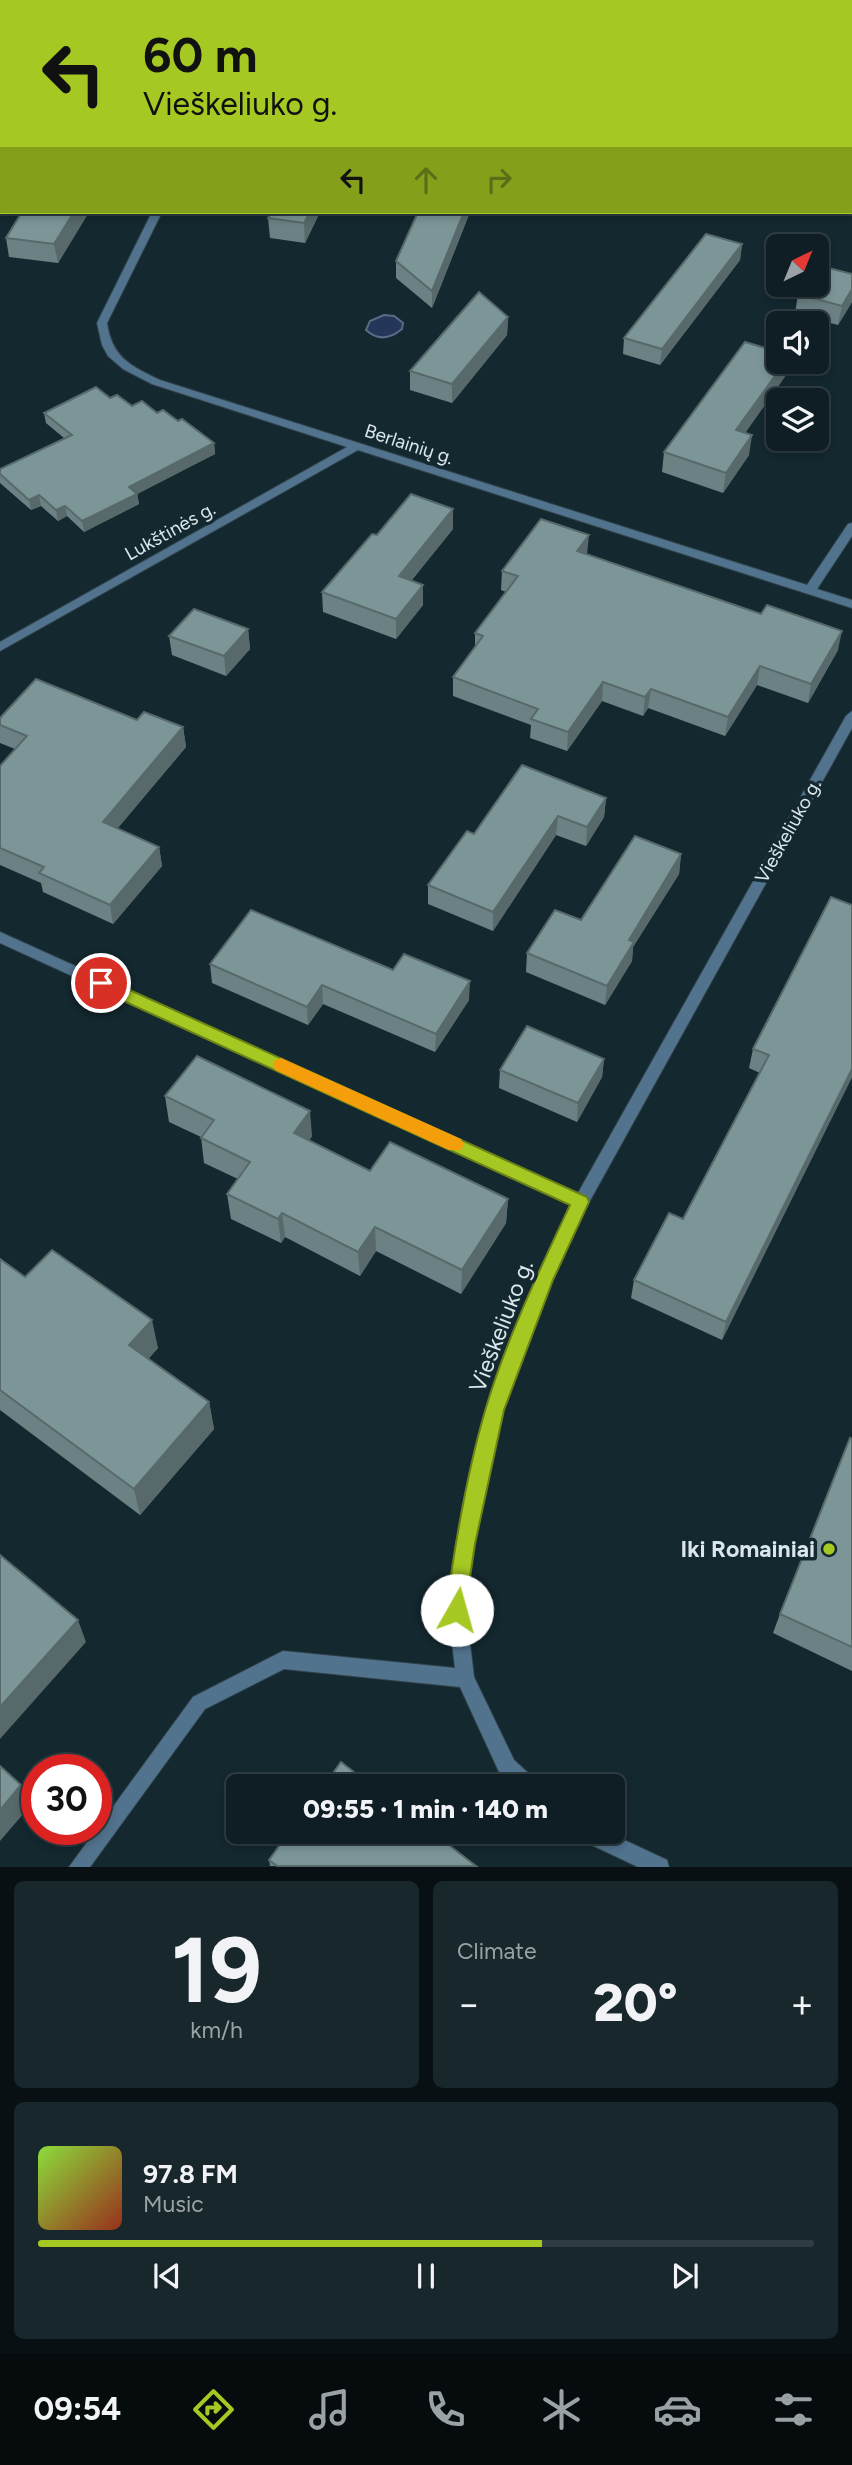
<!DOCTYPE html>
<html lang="en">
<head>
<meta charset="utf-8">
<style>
  :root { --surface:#0f1e24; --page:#18272c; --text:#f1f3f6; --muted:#9ba2a6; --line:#2f3c41; --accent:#a5c822 }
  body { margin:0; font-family:Figtree,sans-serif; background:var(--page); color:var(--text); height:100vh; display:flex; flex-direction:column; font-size:26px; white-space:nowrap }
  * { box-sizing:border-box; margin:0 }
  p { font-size:23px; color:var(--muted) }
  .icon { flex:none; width:38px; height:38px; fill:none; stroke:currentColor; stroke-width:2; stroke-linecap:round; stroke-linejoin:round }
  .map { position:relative; height:1867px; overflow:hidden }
  .panel { display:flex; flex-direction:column; gap:14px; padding:14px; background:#081014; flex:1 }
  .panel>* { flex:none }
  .banner { position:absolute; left:0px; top:0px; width:852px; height:214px; box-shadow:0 4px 10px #0003,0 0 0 2px var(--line); background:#a5c822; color:#111; overflow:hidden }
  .needle { width:46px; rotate:43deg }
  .controls { position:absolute; left:766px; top:234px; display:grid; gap:14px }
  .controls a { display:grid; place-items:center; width:63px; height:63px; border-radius:10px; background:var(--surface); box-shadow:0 4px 10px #0003,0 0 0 2px var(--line); font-size:35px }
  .speed { position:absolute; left:21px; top:1754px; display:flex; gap:14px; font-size:35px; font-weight:700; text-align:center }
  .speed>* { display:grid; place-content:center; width:91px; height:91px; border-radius:50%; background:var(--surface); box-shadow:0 4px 10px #0003,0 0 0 2px var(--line); line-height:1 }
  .speed .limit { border:10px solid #d22; background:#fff; color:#111 }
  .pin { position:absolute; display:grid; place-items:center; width:60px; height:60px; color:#fff; margin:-30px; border:4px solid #fff; border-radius:50%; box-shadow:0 2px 7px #0007 }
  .me { position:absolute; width:77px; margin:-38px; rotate:7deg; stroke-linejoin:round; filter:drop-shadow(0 0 5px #0008) }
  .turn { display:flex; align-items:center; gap:24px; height:147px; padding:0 28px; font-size:32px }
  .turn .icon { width:91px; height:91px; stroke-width:2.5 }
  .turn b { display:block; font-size:49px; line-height:60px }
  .lanes { display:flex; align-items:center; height:66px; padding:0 28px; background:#0003; justify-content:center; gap:35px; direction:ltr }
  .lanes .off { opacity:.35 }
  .big { font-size:52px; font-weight:800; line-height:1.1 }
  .panel .tile { flex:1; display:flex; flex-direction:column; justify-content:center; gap:10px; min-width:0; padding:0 24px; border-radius:10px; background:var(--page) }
  .panel .dial { align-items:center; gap:0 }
  .dial b { font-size:91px; line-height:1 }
  .song { display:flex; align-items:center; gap:21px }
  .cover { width:84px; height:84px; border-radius:10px; background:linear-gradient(135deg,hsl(90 70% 55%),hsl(10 70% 35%)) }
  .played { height:7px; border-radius:4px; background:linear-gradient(90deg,var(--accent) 65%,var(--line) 65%) }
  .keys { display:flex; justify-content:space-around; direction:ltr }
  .heat { display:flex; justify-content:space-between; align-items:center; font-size:38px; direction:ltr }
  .panel .tiles { flex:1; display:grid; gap:14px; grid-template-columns:1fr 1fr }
  .tile:last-child { grid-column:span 2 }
  .trip { position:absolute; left:226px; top:1774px; width:399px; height:70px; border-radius:10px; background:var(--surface); box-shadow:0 4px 10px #0003,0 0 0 2px var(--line); font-weight:800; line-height:70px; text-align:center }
  .tab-bar { display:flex; height:112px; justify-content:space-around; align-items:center; background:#060c0e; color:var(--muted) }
  .tab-bar .icon { width:49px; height:49px }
  .tab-bar .selected { color:var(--accent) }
  .tab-bar b { font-size:32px; color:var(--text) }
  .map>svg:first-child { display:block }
  .water { fill:#243659; stroke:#5a6b85; stroke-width:2 }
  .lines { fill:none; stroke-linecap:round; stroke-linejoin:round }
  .minor-casing { stroke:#30434a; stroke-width:2 }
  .minor { fill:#52738e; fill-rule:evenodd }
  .wall { fill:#6b8183 }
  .shaded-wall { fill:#57696a }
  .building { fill:#7c9698; stroke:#57696a; stroke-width:2 }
  .route { fill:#a5c822; stroke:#6b8216; stroke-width:2 }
  .slow { fill:#f59e0b }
  .poi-dot { fill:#a5c822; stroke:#142830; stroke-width:2.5 }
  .labels { text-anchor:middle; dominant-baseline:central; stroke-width:7; stroke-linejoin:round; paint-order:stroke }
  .street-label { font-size:19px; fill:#d9e6eb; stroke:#142830 }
  .near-street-label { font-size:23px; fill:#d9e6eb; stroke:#142830 }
  .near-poi-label { font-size:23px; font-weight:bold; fill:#d9e6eb; stroke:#142830; text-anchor:end }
</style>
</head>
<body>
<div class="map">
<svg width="852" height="1867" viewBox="0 0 852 1867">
  <rect width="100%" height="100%" fill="#142830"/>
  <path class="water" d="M384 315 394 316 403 323 402 329C390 339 378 341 366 330L370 321Z"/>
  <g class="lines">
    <defs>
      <g id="minor">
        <polygon points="300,0 308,0 299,2"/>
        <path d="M152 212H162L107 323C112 358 131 366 160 380L807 585 848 524 852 523V536L817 589 852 600V608L358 450 0 651V642L347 447 152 384 123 369 108 356 102 345 97 323Z"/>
        <polygon points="852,711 852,728 587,1206 552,1280 502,1410 474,1544 466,1610 474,1677 514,1760 536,1780 538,1787 515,1787 500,1774 460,1687 284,1669 205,1709 90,1867 69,1867 193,1697 283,1651 455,1668 448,1610 456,1544 486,1410 536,1280 572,1205 0,943 0,932 578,1193 846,716"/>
        <polygon points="577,1832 607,1832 667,1860 669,1867 638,1867 579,1839"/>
      </g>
    </defs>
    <use href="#minor" class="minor-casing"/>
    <use href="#minor" class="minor"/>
  </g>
  <g class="wall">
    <polygon points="62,0 260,0 258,2 68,2"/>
    <polygon points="2,26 2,118 0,118 0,28"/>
    <rect x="850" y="112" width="2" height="87"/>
    <polygon points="22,212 89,212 58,263 9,257 6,238"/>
    <polygon points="272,212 320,212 305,243 270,238 268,218"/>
    <polygon points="418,212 470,212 432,308 396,278 396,261"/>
    <polygon points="742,244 740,260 660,365 623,354 624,338"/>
    <polygon points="852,274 852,302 838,325 795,314 798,294"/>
    <polygon points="508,317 507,335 452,403 410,390 410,371"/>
    <polygon points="779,362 788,362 786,375 745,433 749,455 723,493 662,472 664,452"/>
    <polygon points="110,398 132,406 157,413 178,421 214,443 215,454 137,494 139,504 84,532 67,516 58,521 41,506 31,510 0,483 0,469 64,438 46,423 44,413"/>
    <polygon points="453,509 453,529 411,581 423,605 396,639 323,612 322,592 377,535"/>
    <polygon points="587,555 838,650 808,703 757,685 725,736 648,708 643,716 602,701 567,751 530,738 531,725 453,696 453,677 475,648 475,633 506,592 501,590 502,571"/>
    <polygon points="248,629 250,649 226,676 172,655 169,636"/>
    <polygon points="0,718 137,720 183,727 186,747 117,829 159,847 162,866 113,924 43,892 41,883 0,865 0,766 15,749 0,743"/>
    <polygon points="606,798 604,817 586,846 556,835 493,931 428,904 428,885 474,834"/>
    <polygon points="681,854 679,874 633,947 632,961 605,1005 526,972 527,953 581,920"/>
    <polygon points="852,905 852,1077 722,1340 631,1298 634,1280 683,1219 760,1073 749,1068 753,1049"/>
    <polygon points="210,964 393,970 469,1000 435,1052 323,1004 308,1025 212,983"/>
    <polygon points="604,1059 602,1077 577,1122 499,1088 500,1070"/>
    <polygon points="165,1096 312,1136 309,1141 370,1171 508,1199 506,1223 461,1294 376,1251 360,1276 285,1237 281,1243 231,1219 227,1194 238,1179 204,1163 201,1137 169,1122"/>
    <polygon points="0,1259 25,1277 158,1348 148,1359 209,1402 214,1429 140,1515 0,1410"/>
    <polygon points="852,1439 852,1671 773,1633 780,1614"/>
    <polygon points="269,1860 476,1866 270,1866"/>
  </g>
  <g class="shaded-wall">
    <polygon points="236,0 260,0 258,2 234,2"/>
    <polygon points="850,0 852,0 852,12 850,14 850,2 849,2"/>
    <polygon points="74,212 89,212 58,263 54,244"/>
    <polygon points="310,212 320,212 305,243 304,223"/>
    <polygon points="464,212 470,212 432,308 432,291"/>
    <polygon points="742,244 740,260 660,365 662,349"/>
    <polygon points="852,289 852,302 838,325 842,306"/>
    <polygon points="508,317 507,335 452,403 452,384"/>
    <polygon points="785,362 788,362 786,375 733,450 736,430"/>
    <polygon points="752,435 749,455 723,493 726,473"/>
    <polygon points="214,443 215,454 137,494 139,504 84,532 82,521 129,487"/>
    <polygon points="39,495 41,506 31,510 29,500"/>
    <polygon points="65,506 67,516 58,521 56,510"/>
    <polygon points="453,509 453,529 399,596 399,576"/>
    <polygon points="589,535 587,555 577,551"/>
    <polygon points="423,585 423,605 396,639 396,619"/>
    <polygon points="248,629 250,649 226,676 224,656"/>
    <polygon points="842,631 838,650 808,703 811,684"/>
    <polygon points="760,666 757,685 725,736 728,717"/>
    <polygon points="603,682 602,701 567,751 568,732"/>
    <polygon points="651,689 648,708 643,716 645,697"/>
    <polygon points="183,727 186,747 106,842 103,822"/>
    <polygon points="606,798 604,817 586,846 587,827"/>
    <polygon points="558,816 556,835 493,931 493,912"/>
    <polygon points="159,847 162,866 113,924 110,905"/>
    <polygon points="681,854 679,874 633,947 632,961 605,1005 607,986 629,940"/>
    <polygon points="470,981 469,1000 435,1052 436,1034"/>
    <polygon points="322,985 323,1004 308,1025 307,1007"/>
    <polygon points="604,1059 602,1077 577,1122 578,1103"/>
    <polygon points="852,1069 852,1077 722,1340 726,1322"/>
    <polygon points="310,1111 312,1136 296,1158 294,1133"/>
    <polygon points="508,1199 506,1223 461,1294 462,1270"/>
    <polygon points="282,1213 285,1237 281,1243 278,1219"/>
    <polygon points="375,1227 376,1251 360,1276 358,1252"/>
    <polygon points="152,1320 158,1348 136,1373 129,1345"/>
    <polygon points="209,1402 214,1429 140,1515 134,1489"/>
    <polygon points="78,1620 86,1642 0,1739 0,1707"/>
    <polygon points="21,1785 31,1805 0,1841 0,1810"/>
  </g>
  <g class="building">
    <polygon points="128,0 236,0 234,2 134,2"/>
    <polygon points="650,0 850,0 849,2 649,2"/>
    <polygon points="2,26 2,99 0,99 0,28"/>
    <polygon points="850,112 852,112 852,179 850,178"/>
    <polygon points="22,212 74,212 54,244 6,238"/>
    <polygon points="272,212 310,212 304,223 268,218"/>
    <polygon points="418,212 464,212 432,291 396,261"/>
    <polygon points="706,234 742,244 662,349 624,338"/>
    <polygon points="817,265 852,274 852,289 842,306 798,294 804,285 817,285"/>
    <polygon points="479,292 508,317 452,384 410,371"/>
    <polygon points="745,342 779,352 779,362 785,362 736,430 752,435 726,473 664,452"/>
    <polygon points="96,387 110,398 117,395 132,406 142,401 157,413 163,410 178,421 182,419 214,443 129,487 137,494 82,521 65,506 56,510 39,495 29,500 0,474 0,469 72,435 44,413"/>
    <polygon points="411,494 453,509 399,576 423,585 396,619 322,592 372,534 377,535"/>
    <polygon points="541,519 589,535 577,551 761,614 767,605 842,631 811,684 760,666 728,717 651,689 645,697 603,682 568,732 531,719 538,709 453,677 483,636 475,633 518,576 502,571"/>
    <polygon points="194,609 248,629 224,656 169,636"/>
    <polygon points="36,679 137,720 144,712 183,727 103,822 159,847 110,905 39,873 44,867 0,848 0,766 27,736 0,725 0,718"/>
    <polygon points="522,765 606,798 587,827 558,816 493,912 428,885 467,831 474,834"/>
    <polygon points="635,836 681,854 629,940 634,942 607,986 527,953 555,910 581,920"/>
    <polygon points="831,897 852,905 852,1069 726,1322 634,1280 669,1213 683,1219 769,1055 753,1049"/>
    <polygon points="251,910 393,970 404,954 470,981 436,1034 322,985 307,1007 210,964"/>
    <polygon points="527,1026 604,1059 578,1103 500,1070"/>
    <polygon points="197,1056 310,1111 294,1133 370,1171 390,1142 508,1199 462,1270 375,1227 358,1252 282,1213 278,1219 227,1194 250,1162 201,1138 214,1120 165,1096"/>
    <polygon points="52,1250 152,1320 129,1345 209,1402 134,1489 0,1390 0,1259 25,1277"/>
    <polygon points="850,1438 852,1439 852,1647 780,1614"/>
    <polygon points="0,1555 78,1620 0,1707"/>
    <polygon points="341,1762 373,1787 323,1787"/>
    <polygon points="0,1766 21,1785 0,1810"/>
    <polygon points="289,1832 432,1832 476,1866 277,1866 269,1860"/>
  </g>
  <path class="route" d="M101 977 587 1197 589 1202 553 1280 504 1410 475 1544 464 1617 457 1620 449 1617 446 1610C455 1543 466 1476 485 1411 505 1342 539 1271 570 1205L95 988V978Z"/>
  <polygon class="slow" points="281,1058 461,1139 464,1145 461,1150 449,1150 275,1070 273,1065 275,1060"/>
  <circle class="poi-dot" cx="829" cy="1549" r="7"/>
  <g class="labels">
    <g class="street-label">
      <text transform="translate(409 444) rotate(18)">Berlainių g.</text>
      <text transform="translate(170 531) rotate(-29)">Lukštinės g.</text>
      <text transform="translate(788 831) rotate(-61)">Vieškeliuko g.</text>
    </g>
    <g class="near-street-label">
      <text transform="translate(501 1326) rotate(-69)">Vieškeliuko g.</text>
    </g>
    <g class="near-poi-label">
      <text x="815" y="1549">Iki Romainiai</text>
    </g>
  </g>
</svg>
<div class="controls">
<a><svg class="needle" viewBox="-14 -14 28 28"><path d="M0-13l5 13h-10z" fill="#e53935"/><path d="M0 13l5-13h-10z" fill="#9ba2a6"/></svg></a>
<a><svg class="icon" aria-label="sound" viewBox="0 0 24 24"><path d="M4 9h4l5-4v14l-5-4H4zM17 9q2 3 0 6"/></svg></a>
<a><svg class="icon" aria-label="layers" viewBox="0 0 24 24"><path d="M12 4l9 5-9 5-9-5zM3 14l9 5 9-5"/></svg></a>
</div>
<div class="speed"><div class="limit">30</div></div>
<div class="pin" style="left:101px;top:983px;background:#d93025"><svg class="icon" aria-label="arrive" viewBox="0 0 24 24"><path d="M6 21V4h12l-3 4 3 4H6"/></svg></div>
<svg class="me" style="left:457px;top:1610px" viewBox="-20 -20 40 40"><circle r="19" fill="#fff"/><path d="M0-13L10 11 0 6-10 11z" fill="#a5c822"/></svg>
<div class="trip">09:55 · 1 min · 140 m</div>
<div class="banner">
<div class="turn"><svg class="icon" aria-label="left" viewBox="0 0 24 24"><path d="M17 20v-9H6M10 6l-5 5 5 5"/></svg><div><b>60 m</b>Vieškeliuko g.</div></div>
<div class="lanes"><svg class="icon" aria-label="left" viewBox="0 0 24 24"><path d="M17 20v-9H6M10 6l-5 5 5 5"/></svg><svg class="icon off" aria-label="ahead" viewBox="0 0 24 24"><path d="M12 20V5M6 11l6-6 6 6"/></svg><svg class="icon off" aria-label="right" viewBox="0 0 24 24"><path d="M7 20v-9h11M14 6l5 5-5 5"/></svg></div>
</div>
</div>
<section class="panel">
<div class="tiles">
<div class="tile dial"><b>19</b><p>km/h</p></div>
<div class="tile"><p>Climate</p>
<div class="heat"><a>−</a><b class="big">20°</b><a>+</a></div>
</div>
<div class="tile">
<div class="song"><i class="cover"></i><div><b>97.8 FM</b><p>Music</p></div></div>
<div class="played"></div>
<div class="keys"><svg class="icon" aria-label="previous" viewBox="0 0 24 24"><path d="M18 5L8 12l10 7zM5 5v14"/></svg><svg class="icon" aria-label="pause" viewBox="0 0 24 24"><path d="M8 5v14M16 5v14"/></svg><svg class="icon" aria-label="next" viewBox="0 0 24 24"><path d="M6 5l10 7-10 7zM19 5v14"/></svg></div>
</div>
</div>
</section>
<nav class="tab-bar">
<b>09:54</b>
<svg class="icon selected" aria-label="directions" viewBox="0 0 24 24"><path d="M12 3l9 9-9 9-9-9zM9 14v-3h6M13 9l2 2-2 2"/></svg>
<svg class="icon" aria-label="music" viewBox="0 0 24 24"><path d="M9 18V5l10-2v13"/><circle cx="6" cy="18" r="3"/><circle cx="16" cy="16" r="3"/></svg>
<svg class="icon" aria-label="phone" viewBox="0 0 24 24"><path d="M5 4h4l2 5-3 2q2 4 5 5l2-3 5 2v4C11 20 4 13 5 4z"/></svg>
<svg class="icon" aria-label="climate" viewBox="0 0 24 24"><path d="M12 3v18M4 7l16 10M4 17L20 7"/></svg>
<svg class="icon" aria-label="car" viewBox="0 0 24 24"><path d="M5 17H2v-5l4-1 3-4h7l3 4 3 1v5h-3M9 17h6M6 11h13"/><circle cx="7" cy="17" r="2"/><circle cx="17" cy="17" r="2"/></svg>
<svg class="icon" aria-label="filters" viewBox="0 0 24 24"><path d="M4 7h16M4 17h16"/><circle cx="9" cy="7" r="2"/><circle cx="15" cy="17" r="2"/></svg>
</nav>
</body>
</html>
